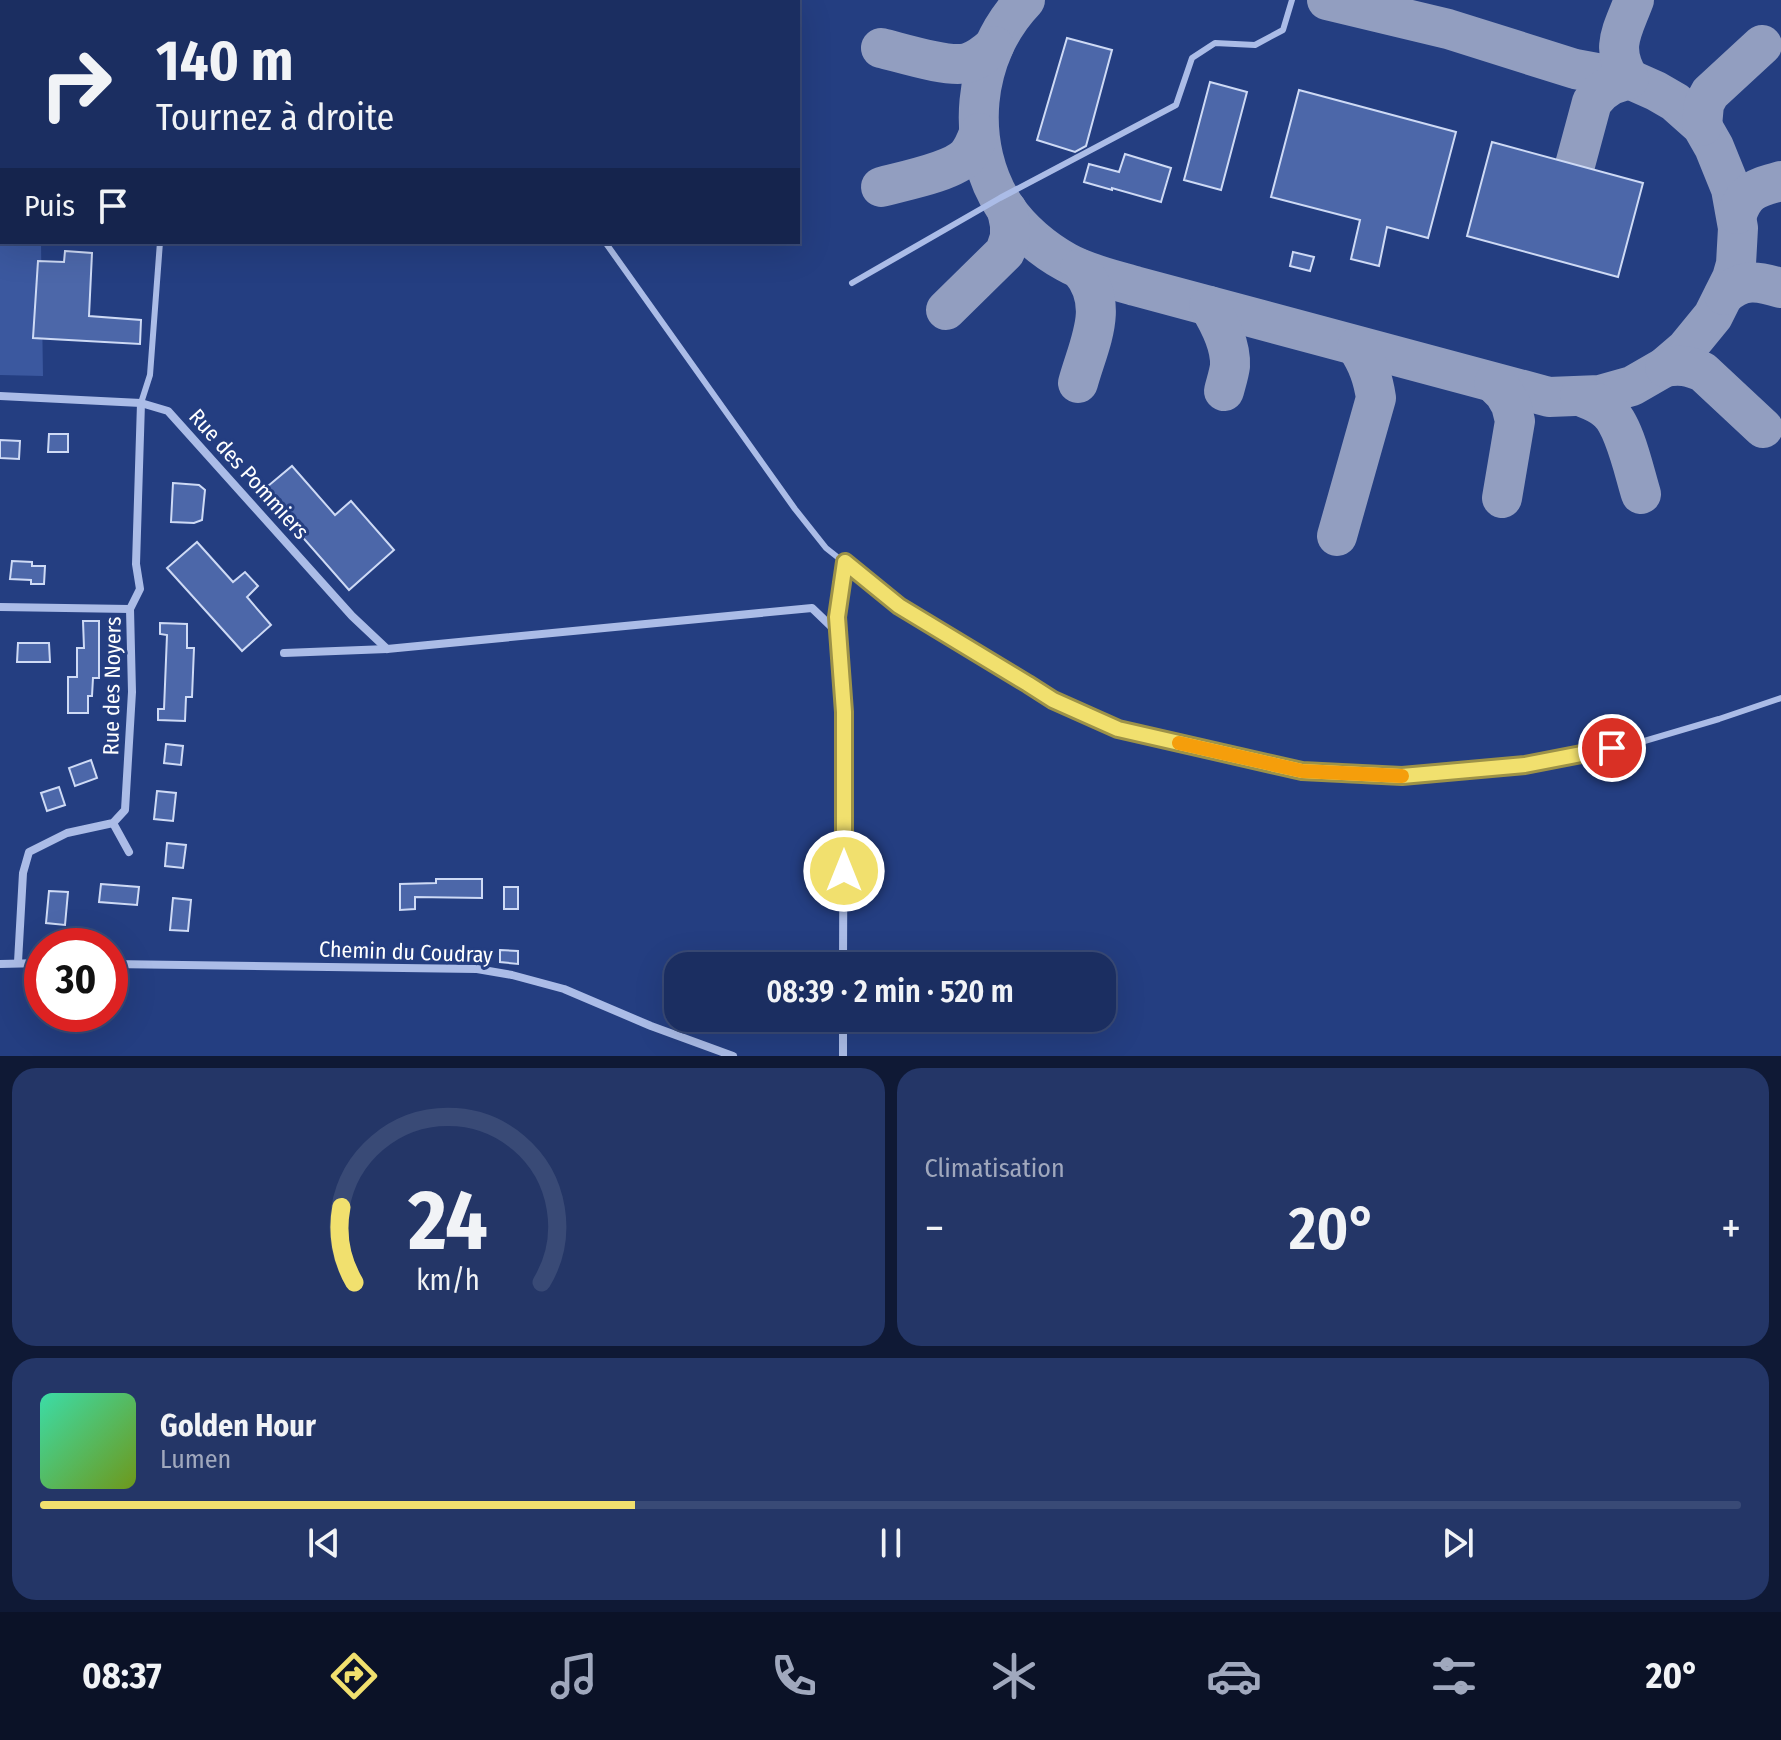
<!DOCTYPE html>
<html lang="fr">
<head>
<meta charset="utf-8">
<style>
  :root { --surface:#1b2e61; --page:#243667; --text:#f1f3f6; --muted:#a0a8bd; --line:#394a76; --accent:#f1e06e }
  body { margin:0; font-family:"Fira Sans Condensed",sans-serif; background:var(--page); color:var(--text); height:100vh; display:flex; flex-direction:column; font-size:30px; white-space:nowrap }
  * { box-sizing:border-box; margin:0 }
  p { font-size:26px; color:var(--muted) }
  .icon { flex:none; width:44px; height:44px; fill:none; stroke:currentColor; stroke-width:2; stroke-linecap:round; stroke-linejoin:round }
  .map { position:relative; height:1056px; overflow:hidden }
  .details { display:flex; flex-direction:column; gap:12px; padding:12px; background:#0f1935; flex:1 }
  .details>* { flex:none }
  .banner { position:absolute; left:0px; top:0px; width:800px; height:244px; box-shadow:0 8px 32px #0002,0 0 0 2px var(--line); background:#1b2e61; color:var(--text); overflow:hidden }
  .speed { position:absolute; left:24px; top:928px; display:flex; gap:16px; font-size:40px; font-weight:700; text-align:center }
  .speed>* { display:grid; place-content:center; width:104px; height:104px; border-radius:50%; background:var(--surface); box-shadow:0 8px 32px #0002,0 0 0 2px var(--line); line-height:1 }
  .speed .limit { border:12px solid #d22; background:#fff; color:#111 }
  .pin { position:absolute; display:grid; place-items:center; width:68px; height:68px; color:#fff; margin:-34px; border:4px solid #fff; border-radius:50%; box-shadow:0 2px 8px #0007 }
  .me { position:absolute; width:88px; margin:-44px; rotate:0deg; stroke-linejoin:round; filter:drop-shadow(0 0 6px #0008) }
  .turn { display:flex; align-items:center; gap:28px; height:168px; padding:0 24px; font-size:36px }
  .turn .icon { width:104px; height:104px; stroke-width:2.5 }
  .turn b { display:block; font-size:56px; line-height:68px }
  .then { display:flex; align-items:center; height:76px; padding:0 24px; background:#0003; gap:16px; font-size:30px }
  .big { font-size:60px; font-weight:600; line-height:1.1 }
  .details .widget { flex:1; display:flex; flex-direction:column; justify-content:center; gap:12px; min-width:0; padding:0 28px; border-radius:24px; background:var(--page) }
  .details .dial { align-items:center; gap:0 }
  .dial svg { height:208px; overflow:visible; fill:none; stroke:var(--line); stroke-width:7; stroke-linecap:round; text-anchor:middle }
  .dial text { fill:var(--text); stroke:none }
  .song { display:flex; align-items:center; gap:24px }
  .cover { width:96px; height:96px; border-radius:12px; background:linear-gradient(135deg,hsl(160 70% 55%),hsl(80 70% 35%)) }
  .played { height:8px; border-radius:4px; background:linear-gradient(90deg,var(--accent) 35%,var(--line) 35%) }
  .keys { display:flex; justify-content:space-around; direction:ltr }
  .heat { display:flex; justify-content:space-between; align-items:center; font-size:44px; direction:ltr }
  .details .tiles { flex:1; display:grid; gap:12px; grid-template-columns:1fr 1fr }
  .widget:last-child { grid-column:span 2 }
  .trip { position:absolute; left:664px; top:952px; width:452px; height:80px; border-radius:24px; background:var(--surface); box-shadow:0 8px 32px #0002,0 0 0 2px var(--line); font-weight:600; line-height:80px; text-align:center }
  .tab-bar { display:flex; height:128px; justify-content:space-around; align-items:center; background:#0b1227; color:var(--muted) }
  .tab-bar .icon { width:56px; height:56px }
  .tab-bar .active { color:var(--accent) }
  .tab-bar b { font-size:36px; color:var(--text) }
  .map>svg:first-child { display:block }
  .green { fill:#3b589f }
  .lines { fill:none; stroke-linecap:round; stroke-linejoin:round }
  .taxiway { stroke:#929ec0; stroke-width:40 }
  .building { fill:#4c67a9; stroke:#cedaf5; stroke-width:2 }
  .service { stroke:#abbce7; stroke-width:6 }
  .minor { stroke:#abbce7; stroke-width:8 }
  .route-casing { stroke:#9d9248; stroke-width:20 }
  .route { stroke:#f1e06e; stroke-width:14 }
  .slow { stroke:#f59e0b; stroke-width:14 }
  .labels { text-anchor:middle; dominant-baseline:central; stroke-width:6; stroke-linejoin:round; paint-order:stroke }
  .street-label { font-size:22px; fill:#fff; stroke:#243e81 }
</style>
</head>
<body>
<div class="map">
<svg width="1781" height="1056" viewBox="0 0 1781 1056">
  <rect width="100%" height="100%" fill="#243e81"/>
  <polygon class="green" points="0,0 160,0 160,2 2,2 2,242 41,242 43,376 0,375"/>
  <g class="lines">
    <g class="taxiway">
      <path d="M1025 0C972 55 963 145 1006 209 1020 230 1044 250 1066 262 1087 274 1112 279 1135 286L1549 397 1600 395 1632 386 1665 367 1686 349 1713 316 1732 278 1736 264 1738 228 1731 189 1714 147 1702 126 1675 102 1656 91 1629 79 1575 69 1448 29 1327 0"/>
      <path d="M881 48C902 53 948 68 967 63 978 60 986 53 994 46"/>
      <polyline points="1702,126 1704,104 1710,93 1762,45"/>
      <path d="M1575 165 1592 102 1601 92 1611 85 1629 79C1610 47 1622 32 1634 0"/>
      <path d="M881 187C903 181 952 172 967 156 973 149 976 141 979 133"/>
      <path d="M1737 214C1746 189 1757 188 1781 181"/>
      <path d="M1724 295C1743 278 1758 281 1781 288"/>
      <path d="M1209 306C1220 324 1231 345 1230 366 1229 374 1226 383 1224 391"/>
      <polyline points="946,310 1005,252 1010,237 1010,225 1007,210"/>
      <path d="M1665 367C1680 364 1689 366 1703 372L1763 428"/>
      <path d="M1078 383C1089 343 1111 305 1080 269"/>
      <polyline points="1494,383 1504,393 1511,405 1515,421 1502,498"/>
      <path d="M1580 396C1590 400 1600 403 1608 411 1625 426 1634 472 1641 494"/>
      <path d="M1337 536 1376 398C1373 378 1368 364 1357 347"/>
    </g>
  </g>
  <g class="building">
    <polygon points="1067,38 1112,50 1086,146 1075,152 1037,140"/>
    <polygon points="1210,82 1247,92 1221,190 1184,180"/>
    <polygon points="1299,90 1456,132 1428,238 1387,227 1379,266 1351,259 1360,220 1271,197"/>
    <polygon points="1492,142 1643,183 1618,277 1467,236"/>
    <polygon points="1125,154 1171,168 1161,202 1112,188 1112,190 1084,182 1089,164 1119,172"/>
    <polygon points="65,251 92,253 89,316 141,320 140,344 33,338 38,261 64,262"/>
    <polygon points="1293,252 1314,257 1310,271 1290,266"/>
    <polygon points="49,434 68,434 68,452 48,452"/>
    <polygon points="0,440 20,441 19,459 0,458"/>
    <polygon points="292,466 335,515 351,501 394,550 349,590 262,491"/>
    <polygon points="173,483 199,485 205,490 202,520 194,523 171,522"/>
    <polygon points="197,542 233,582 245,572 258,586 247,597 271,625 242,651 167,568"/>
    <polygon points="12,561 32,562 32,566 45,566 44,584 31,584 31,580 10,579"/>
    <polygon points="83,621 99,621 99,678 93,678 92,696 88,696 88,713 68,713 68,677 77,677 77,648 84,648"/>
    <polygon points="160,623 187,624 187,648 194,648 192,697 186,697 185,721 158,720 158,709 164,709 167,635 160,634"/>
    <polygon points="18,643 49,643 50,662 17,662"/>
    <polygon points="166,744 183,746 181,765 164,763"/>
    <polygon points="91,760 97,778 75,786 69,768"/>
    <polygon points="59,787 65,805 47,811 41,793"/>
    <polygon points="157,791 176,793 173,821 154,819"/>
    <polygon points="167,843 186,845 183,868 165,866"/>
    <polygon points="436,879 482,879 482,898 415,897 415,909 400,910 400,884 436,883"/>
    <polygon points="101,884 139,887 137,905 99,902"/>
    <rect x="504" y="887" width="14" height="22"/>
    <polygon points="49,891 68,892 65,925 46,923"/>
    <polygon points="173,898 191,900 188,931 170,930"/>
    <polygon points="500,950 518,951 518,964 500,962"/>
  </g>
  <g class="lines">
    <g class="service">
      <polyline points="432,0 434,2"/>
      <polyline points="605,242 795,509 826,548 899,606 1053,700 1118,729 1302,771 1402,776 1525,765 1641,742 1719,719 1781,698"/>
      <polyline points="852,283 1000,198 1176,105 1192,58 1215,43 1255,45 1283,30 1292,0"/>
      <polyline points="141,403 150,375 160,242"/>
      <polyline points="838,633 837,617 845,562"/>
    </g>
    <g class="minor">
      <polyline points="0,396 141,403 168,411 352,616 387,649"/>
      <polyline points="0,607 130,609"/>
      <polyline points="284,653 387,649 812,608 838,633 844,712 843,966"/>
      <polyline points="113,823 129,852"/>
      <polyline points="18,962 23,873 29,852 67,833 113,823 125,810 132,692 130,609 140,589 136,564 141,403"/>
      <polyline points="0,964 42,963"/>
      <polyline points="110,964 477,969 512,975 564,989 651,1026 733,1056"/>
      <polyline points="843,1056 843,1018"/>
    </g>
  </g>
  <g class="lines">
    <defs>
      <polyline id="route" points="844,871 844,712 837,617 845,562 899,606 1028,684 1053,700 1118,729 1302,771 1402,776 1525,765 1612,748"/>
    </defs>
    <use href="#route" class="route-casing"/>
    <use href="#route" class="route"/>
    <polyline class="slow" points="1179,743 1302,771 1402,776"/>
  </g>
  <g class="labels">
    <g class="street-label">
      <text transform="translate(249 474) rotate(48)">Rue des Pommiers</text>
      <text transform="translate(112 686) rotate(-89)">Rue des Noyers</text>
      <text transform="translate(406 952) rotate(2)">Chemin du Coudray</text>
    </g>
  </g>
</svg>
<div class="speed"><div class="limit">30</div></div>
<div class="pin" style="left:1612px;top:748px;background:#d93025"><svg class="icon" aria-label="arrive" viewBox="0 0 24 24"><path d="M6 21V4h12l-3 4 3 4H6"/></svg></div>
<svg class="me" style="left:844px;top:871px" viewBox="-20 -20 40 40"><circle r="17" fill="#f1e06e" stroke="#fff" stroke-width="3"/><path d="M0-11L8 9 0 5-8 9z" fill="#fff"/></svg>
<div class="trip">08:39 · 2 min · 520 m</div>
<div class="banner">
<div class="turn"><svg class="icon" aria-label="right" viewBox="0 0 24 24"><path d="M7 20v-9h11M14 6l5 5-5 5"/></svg><div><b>140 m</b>Tournez à droite</div></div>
<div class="then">Puis<svg class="icon" aria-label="arrive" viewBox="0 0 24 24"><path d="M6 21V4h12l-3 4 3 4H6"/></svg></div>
</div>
</div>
<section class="details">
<div class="tiles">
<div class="widget dial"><svg viewBox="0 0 100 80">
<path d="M14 69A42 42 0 1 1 86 69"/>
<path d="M14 69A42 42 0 0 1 9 40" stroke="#f1e06e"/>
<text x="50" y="56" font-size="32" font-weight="700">24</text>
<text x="50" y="72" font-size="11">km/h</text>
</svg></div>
<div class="widget"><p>Climatisation</p>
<div class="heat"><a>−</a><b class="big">20°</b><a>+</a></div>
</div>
<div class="widget">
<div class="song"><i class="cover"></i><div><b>Golden Hour</b><p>Lumen</p></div></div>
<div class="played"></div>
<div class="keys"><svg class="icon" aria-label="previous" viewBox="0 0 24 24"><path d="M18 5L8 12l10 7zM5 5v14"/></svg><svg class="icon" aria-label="pause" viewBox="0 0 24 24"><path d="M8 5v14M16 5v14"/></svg><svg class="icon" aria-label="next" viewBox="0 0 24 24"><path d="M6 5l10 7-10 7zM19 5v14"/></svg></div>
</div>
</div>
</section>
<nav class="tab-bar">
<b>08:37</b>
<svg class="icon active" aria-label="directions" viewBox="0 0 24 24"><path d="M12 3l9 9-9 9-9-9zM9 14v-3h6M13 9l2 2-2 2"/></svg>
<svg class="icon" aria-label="music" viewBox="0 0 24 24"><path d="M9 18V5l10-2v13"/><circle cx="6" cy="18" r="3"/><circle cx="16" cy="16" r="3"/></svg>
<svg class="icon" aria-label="phone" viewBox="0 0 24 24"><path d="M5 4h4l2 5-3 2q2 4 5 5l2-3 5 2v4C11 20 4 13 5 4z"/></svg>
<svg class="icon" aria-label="climate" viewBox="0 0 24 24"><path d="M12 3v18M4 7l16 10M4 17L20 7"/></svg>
<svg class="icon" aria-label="car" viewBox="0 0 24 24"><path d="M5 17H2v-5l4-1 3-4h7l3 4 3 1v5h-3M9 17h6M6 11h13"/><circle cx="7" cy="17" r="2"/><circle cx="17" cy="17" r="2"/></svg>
<svg class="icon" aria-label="filters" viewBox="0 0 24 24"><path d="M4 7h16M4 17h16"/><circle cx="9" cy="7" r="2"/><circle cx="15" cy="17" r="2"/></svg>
<b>20°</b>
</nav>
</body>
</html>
